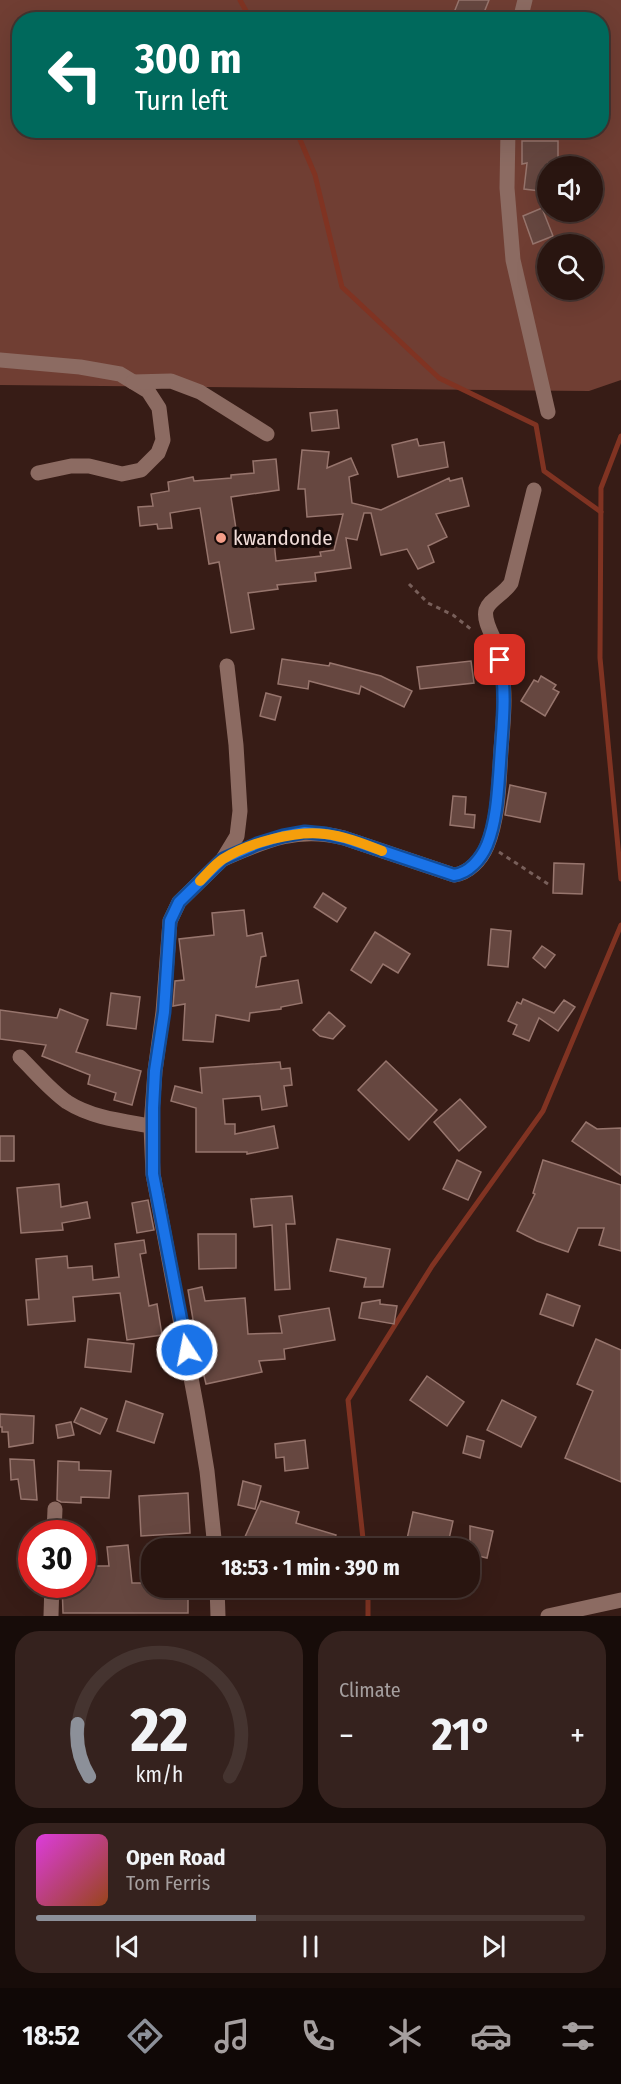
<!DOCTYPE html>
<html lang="en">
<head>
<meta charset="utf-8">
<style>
  :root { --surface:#291510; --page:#35221e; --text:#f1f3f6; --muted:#a59f9f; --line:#453430; --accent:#8c9099 }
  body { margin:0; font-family:"Fira Sans Condensed",sans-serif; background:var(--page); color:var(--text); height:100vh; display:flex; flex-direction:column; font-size:22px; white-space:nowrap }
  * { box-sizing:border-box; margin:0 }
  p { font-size:20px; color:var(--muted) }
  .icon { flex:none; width:33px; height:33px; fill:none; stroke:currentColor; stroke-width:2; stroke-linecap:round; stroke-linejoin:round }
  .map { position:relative; height:1616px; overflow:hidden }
  .panel { display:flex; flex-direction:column; gap:15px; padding:15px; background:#170c09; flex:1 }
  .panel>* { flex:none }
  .banner { position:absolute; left:12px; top:12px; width:597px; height:126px; border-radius:24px; box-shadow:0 6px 24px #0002,0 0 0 2px var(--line); background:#00695c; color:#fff; overflow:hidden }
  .tools { position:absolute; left:537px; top:156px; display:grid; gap:12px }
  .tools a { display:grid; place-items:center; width:66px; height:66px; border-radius:50%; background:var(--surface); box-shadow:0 6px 24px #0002,0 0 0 2px var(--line); font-size:30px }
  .speed { position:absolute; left:18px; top:1520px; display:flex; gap:12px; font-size:30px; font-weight:700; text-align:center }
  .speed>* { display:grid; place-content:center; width:78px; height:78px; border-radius:50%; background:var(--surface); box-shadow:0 6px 24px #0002,0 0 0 2px var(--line); line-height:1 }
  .speed .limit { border:9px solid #d22; background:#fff; color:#111 }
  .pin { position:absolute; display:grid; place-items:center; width:51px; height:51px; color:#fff; margin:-26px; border-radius:12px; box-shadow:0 3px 9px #0006 }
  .me { position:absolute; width:66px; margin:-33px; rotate:349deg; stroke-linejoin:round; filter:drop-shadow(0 0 4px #0008) }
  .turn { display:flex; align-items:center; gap:21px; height:126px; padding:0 24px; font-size:27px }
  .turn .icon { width:78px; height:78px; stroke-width:2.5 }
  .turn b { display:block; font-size:42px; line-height:51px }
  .big { font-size:45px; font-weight:700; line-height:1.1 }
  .panel .widget { flex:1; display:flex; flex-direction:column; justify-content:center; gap:9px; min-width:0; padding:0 21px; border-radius:24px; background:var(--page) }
  .panel .dial { align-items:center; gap:0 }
  .dial svg { height:156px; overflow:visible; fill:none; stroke:var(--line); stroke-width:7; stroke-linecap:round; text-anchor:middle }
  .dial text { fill:var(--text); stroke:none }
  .song { display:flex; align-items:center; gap:18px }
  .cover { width:72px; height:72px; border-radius:9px; background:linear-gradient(135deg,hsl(300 70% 55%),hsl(20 70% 35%)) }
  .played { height:6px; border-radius:3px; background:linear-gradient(90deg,var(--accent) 40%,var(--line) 40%) }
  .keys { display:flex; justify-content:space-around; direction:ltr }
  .heat { display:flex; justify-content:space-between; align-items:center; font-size:33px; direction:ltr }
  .panel .tiles { flex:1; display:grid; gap:15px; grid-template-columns:1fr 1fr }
  .widget:last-child { grid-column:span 2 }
  .trip { position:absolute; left:141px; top:1538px; width:339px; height:60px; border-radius:24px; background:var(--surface); box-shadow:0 6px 24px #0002,0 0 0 2px var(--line); font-weight:700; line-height:60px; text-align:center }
  .dock { display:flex; height:96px; justify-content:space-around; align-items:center; background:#100806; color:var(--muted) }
  .dock .icon { width:42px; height:42px }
  .dock .selected { color:var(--accent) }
  .dock b { font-size:27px; color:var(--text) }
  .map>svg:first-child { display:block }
  .green { fill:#703e33; fill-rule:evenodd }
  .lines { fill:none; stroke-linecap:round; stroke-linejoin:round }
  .stream { stroke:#803322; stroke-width:5 }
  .building { fill:#664740; stroke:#97756d; stroke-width:1.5 }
  .path { stroke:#785f5a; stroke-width:3; stroke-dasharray:4.5 4.5; stroke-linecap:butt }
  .minor { stroke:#8c6b62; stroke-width:15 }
  .route-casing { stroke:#114b97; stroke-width:15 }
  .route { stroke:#1a73e8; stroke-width:10 }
  .slow { stroke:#f59e0b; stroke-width:10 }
  .poi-dot { fill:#f49e89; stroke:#160a08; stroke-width:2 }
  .labels { text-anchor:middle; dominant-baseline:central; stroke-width:6; stroke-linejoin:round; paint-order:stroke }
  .poi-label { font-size:21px; fill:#f1ddd9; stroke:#160a08; text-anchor:start }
</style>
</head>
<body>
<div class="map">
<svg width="621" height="1616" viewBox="0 0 621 1616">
  <rect width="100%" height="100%" fill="#371c16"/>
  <path class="green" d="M0 0H621V380L589 391 0 385ZM20 20H602V130H20ZM548 166H592V212H548ZM548 244H592V290H548Z"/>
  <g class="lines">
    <g class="stream">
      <polyline points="240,0 251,20"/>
      <polyline points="296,130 315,175 342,287 439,378 536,425 544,471 601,512"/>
      <polyline points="621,436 601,488 600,658 621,879"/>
      <polyline points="364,1548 348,1400 432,1266 543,1111 621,925"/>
      <polyline points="368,1616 368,1587"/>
    </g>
  </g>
  <g class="building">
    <polygon points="459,0 489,0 481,20 464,20 453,15"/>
    <polygon points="522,141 558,141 558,163 548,163 548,192 524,189 527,163 522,164"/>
    <polygon points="542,208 553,236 533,244 523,216"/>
    <polygon points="337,410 339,428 312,431 310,413"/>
    <polygon points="417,439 419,446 444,442 448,467 398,477 392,445"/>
    <polygon points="302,450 329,452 327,468 351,458 358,474 349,477 352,503 381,510 449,478 450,481 462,478 469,506 436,514 447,537 428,546 434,562 418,569 407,549 381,555 371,513 364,513 357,540 346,538 351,568 315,573 316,581 277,585 278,589 248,593 254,629 231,633 219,562 209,564 200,508 170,513 172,528 158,529 157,524 140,526 138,507 153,506 151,494 169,491 168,482 193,477 194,481 231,478 231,475 254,473 253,461 276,459 279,490 231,497 237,535 273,532 276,561 321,556 320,552 334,550 343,514 307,517 305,489 298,489"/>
    <polygon points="282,659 329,666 330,663 381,676 412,691 404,707 361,686 359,694 309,681 308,689 278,684"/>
    <polygon points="471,661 474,683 420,689 417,667"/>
    <polygon points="541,676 556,685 553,689 559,692 545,716 521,701 534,680 538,682"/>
    <polygon points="266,693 281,697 275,720 260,716"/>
    <polygon points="510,785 546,793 540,822 505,815"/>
    <polygon points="453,796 466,797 465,814 475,815 474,828 450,825"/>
    <polygon points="554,863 584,864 582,894 553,893"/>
    <polygon points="323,893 346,908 337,922 314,907"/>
    <polygon points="244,910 247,936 262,933 266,956 261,957 256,987 298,980 302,1003 281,1007 281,1009 250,1013 249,1021 216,1015 213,1042 183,1040 185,1004 173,1006 175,981 184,980 179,939 214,935 212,913"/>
    <polygon points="491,929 511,931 508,967 488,965"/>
    <polygon points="375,932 410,954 398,973 383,964 371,983 351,970"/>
    <polygon points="542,946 555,955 545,968 533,958"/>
    <polygon points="111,993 140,997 136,1029 107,1025"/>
    <polygon points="523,999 554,1013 564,1000 575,1007 558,1031 539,1018 529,1041 513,1034 517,1025 508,1021 517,1002 521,1004"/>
    <polygon points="60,1009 88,1020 76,1052 141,1071 132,1105 114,1100 116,1093 88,1084 90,1075 42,1056 46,1045 0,1039 0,1010 57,1018"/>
    <polygon points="329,1012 345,1026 333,1039 320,1036 313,1030"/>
    <polygon points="386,1061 437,1110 409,1140 358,1090"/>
    <polygon points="280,1062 281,1069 290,1068 292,1085 284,1086 287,1106 262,1110 260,1096 223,1099 225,1124 235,1124 235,1134 274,1126 278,1148 247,1154 247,1152 196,1152 196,1108 171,1101 175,1086 202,1093 200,1068"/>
    <polygon points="460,1099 486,1127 459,1151 434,1122"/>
    <polygon points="586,1122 597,1129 621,1128 621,1175 572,1141"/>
    <rect x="0" y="1136" width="14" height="25"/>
    <polygon points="457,1160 481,1172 468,1200 443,1189"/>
    <polygon points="543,1160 621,1185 621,1251 599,1245 604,1228 578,1228 568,1252 537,1241 517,1231 535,1194 533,1193"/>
    <polygon points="59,1184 61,1207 87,1202 90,1218 62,1223 63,1230 21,1233 17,1188"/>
    <polygon points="292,1196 295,1224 286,1224 290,1289 275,1290 272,1225 254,1227 251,1199"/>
    <polygon points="148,1200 154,1230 137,1233 132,1203"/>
    <polygon points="198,1234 236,1234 236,1268 199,1269"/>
    <polygon points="337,1239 390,1249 383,1287 364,1287 366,1278 330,1271"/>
    <polygon points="144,1240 146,1253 140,1254 149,1306 157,1304 162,1335 127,1340 120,1293 73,1297 75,1321 28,1325 26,1300 39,1299 36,1259 67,1256 68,1268 92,1266 93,1280 119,1277 115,1244"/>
    <polygon points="202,1287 205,1301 245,1298 248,1334 282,1333 279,1316 329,1308 335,1340 284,1349 285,1359 259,1361 262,1372 206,1384 199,1355 188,1290"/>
    <polygon points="547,1294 580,1306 573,1326 540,1314"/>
    <polygon points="380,1300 380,1304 397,1306 394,1324 359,1318 362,1303"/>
    <polygon points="88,1339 134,1344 131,1372 85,1367"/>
    <polygon points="596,1339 621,1350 621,1482 565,1458 593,1391 577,1384"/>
    <polygon points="427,1376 464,1402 447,1426 410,1400"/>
    <polygon points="502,1400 536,1417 521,1447 487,1430"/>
    <polygon points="126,1401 163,1414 154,1443 117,1431"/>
    <polygon points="81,1408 107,1419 100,1434 74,1422"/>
    <polygon points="0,1414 34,1416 33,1443 9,1447 8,1432 2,1432 2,1427 0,1427"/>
    <polygon points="71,1422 74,1435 58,1438 56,1425"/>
    <polygon points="467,1436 484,1441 480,1458 463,1453"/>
    <polygon points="305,1440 308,1468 285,1471 284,1457 276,1458 275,1444"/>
    <polygon points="10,1459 34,1460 37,1500 21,1499 18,1479 11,1480"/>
    <polygon points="58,1461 79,1462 79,1470 111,1471 109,1498 81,1497 81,1503 61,1502 57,1500"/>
    <polygon points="243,1481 261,1486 255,1509 238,1505"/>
    <polygon points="188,1493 190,1533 141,1536 139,1496"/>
    <polygon points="261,1501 299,1512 296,1523 336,1535 332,1548 240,1548"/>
    <polygon points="413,1512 453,1521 447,1548 407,1539"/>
    <polygon points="470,1526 493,1531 487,1558 470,1554"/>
    <polygon points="128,1545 132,1583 152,1583 152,1587 188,1587 188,1613 63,1613 62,1584 82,1584 82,1566 109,1566 107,1547"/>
  </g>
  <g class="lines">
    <g class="path">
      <polyline points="409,584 428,603 453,615 472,630"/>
      <polyline points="499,852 548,884"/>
    </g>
    <g class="minor">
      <polyline points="520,20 525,0"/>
      <polyline points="508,130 507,188 513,260 548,412"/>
      <polyline points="0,360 80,367 120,374 148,391 159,408 163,440 158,453 141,470 122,474 89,466 71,466 38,473"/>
      <polyline points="133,382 171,381 200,392 267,434"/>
      <path d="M223 859C265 841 297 826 344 838L454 875C469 873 481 860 487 846 499 817 499 781 501 750 503 724 506 697 502 672 501 664 500 656 498 649 494 637 483 622 486 610 489 600 504 594 511 583L534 490"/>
      <path d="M20 1057C35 1072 50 1090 67 1102 92 1118 123 1121 151 1126"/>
      <polyline points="54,1533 55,1509"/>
      <polyline points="215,1548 207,1471 197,1410 153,1174 151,1126 155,1071 163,1012 170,921 179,902 223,859 237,836 240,811 236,745 227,666"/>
      <polyline points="217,1587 218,1616"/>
      <polyline points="51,1616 52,1584"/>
      <polyline points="548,1616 621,1600"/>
    </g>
  </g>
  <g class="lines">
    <defs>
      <path id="route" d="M187 1350 153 1174V1108L155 1071 164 1012 170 921 179 902 223 859 257 844 283 836 305 832 326 834 344 838 454 875C469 873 481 859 487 845 497 820 498 790 500 763 502 729 507 694 500 660"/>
    </defs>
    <use href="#route" class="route-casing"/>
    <use href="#route" class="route"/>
    <path class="slow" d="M200 881C207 874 215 864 223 859 249 843 295 830 325 834 344 836 364 844 382 851"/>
  </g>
  <circle class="poi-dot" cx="221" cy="538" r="6"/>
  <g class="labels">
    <g class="poi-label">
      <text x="233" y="538">kwandonde</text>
    </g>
  </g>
</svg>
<div class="tools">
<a><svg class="icon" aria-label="sound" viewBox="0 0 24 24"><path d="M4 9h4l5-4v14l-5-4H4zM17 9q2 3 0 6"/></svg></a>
<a><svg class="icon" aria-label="search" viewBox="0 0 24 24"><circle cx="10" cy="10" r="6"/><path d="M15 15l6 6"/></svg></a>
</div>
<div class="speed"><div class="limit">30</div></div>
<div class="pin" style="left:500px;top:660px;background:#d93025"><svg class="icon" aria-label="arrive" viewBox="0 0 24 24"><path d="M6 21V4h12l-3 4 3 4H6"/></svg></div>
<svg class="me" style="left:187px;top:1350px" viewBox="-20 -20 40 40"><circle r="17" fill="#1a73e8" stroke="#fff" stroke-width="3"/><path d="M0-11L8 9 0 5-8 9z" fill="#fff"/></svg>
<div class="trip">18:53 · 1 min · 390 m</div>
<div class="banner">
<div class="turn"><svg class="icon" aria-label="left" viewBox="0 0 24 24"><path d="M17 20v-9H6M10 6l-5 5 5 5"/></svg><div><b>300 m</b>Turn left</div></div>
</div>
</div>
<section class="panel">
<div class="tiles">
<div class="widget dial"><svg viewBox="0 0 100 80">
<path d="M14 69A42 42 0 1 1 86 69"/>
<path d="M14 69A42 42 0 0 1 8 42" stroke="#8c9099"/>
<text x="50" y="56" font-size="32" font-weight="700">22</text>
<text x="50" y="72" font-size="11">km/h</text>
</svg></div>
<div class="widget"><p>Climate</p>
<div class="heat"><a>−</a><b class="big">21°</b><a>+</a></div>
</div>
<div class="widget">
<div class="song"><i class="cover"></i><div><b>Open Road</b><p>Tom Ferris</p></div></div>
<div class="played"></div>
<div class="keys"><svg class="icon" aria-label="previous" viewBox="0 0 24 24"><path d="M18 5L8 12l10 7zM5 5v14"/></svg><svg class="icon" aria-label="pause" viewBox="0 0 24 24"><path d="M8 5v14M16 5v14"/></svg><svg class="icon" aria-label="next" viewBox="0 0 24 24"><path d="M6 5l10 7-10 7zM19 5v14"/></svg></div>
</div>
</div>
</section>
<nav class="dock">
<b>18:52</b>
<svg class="icon selected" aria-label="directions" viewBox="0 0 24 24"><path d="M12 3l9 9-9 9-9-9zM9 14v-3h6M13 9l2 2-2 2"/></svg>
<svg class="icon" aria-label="music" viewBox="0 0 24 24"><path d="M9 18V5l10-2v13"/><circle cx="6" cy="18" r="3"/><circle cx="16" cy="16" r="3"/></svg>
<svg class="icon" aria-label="phone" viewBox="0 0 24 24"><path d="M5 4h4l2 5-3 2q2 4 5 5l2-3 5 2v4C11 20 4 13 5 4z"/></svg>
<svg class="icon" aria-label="climate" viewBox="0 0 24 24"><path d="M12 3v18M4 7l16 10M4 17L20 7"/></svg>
<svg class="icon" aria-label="car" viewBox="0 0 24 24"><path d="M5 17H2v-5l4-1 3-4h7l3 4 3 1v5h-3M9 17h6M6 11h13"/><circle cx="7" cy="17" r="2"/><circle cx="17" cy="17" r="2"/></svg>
<svg class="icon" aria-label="filters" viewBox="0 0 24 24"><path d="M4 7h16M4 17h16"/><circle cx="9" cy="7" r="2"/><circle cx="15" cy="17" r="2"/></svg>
</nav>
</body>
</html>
